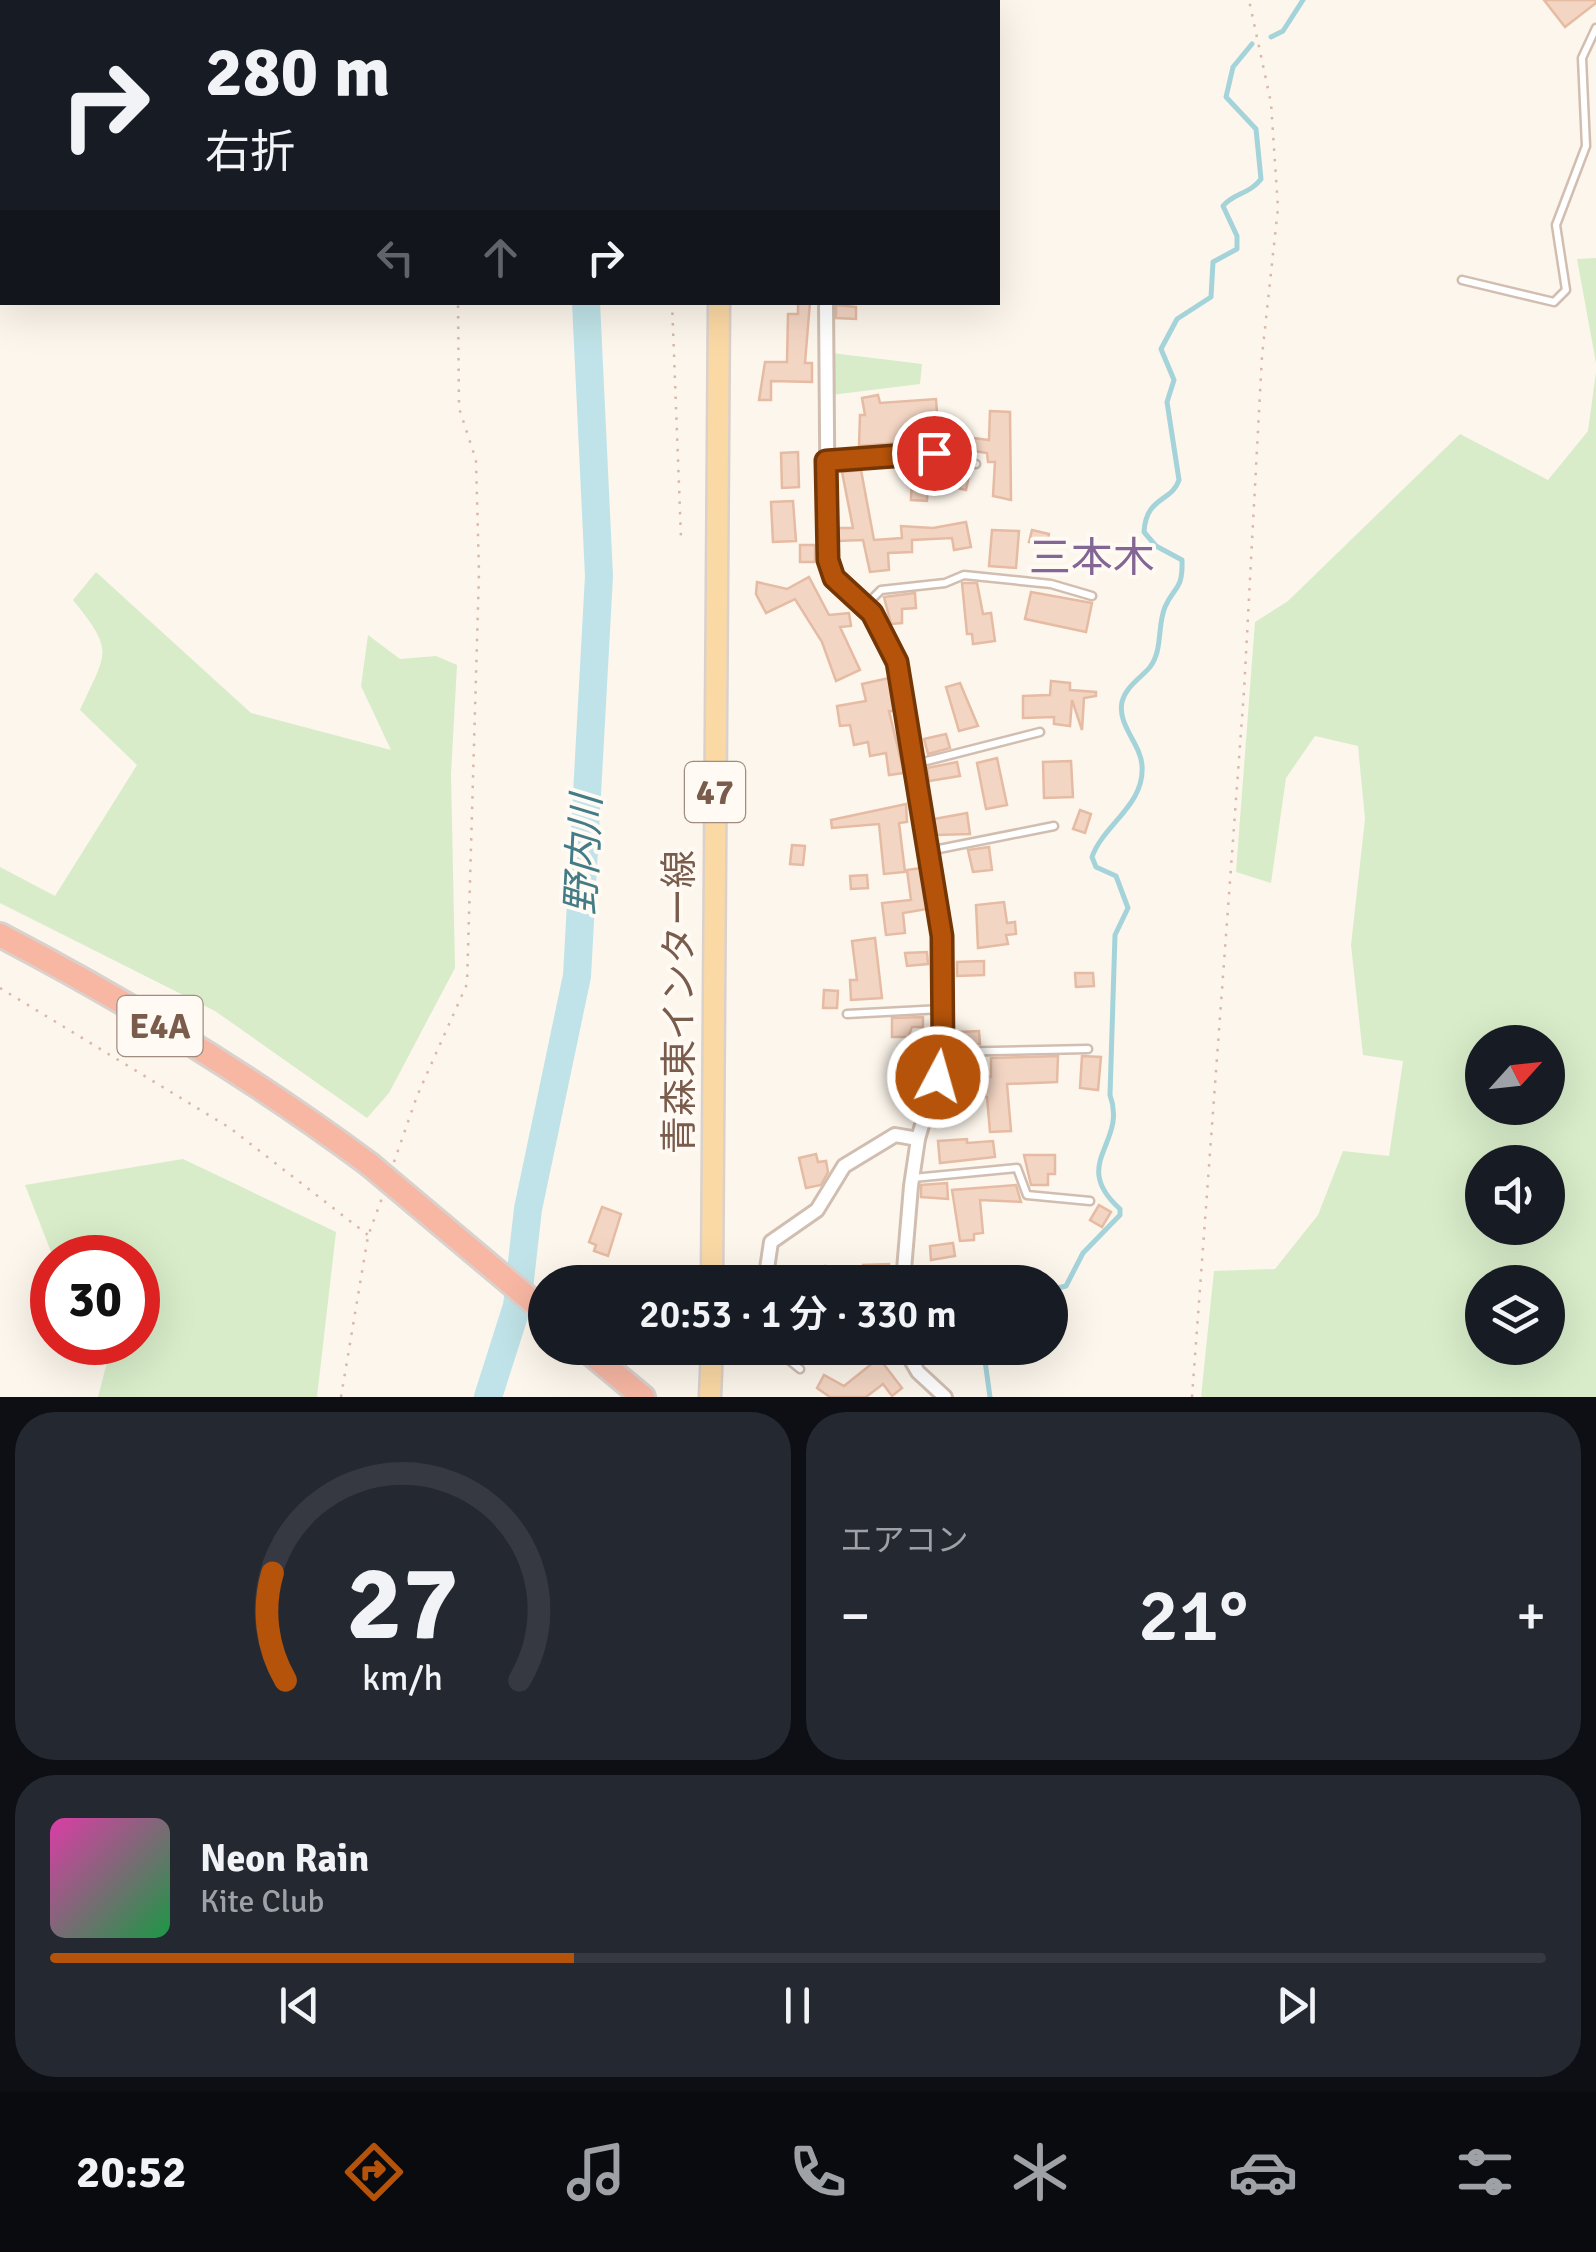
<!DOCTYPE html>
<html lang="ja">
<head>
<meta charset="utf-8">
<style>
  :root { --surface:#171b24; --page:#242831; --text:#f1f3f6; --muted:#9ea1a6; --line:#363941; --accent:#b45309 }
  body { margin:0; font-family:Signika,"Noto Sans JP",sans-serif; background:var(--page); color:var(--text); height:100vh; display:flex; flex-direction:column; font-size:38px; white-space:nowrap }
  * { box-sizing:border-box; margin:0 }
  p { font-size:32px; color:var(--muted) }
  .icon { flex:none; width:55px; height:55px; fill:none; stroke:currentColor; stroke-width:2; stroke-linecap:round; stroke-linejoin:round }
  .map { position:relative; height:1397px; overflow:hidden }
  .panel { display:flex; flex-direction:column; gap:15px; padding:15px; background:#0d0f14; flex:1 }
  .panel>* { flex:none }
  .banner { position:absolute; left:0px; top:0px; width:1000px; height:305px; box-shadow:0 10px 40px #0002; background:#171b24; color:var(--text); overflow:hidden }
  .needle { width:65px; rotate:63deg }
  .controls { position:absolute; left:1465px; top:1025px; display:grid; gap:20px }
  .controls a { display:grid; place-items:center; width:100px; height:100px; border-radius:50%; background:var(--surface); box-shadow:0 10px 40px #0002; font-size:50px }
  .speed { position:absolute; left:30px; top:1235px; display:flex; gap:20px; font-size:50px; font-weight:700; text-align:center }
  .speed>* { display:grid; place-content:center; width:130px; height:130px; border-radius:50%; background:var(--surface); box-shadow:0 10px 40px #0002; line-height:1 }
  .speed .limit { border:15px solid #d22; background:#fff; color:#111 }
  .pin { position:absolute; display:grid; place-items:center; width:85px; height:85px; color:#fff; margin:-42px; border:5px solid #fff; border-radius:50%; box-shadow:0 2px 10px #0007 }
  .me { position:absolute; width:110px; margin:-55px; rotate:6deg; stroke-linejoin:round; filter:drop-shadow(0 0 8px #0008) }
  .turn { display:flex; align-items:center; gap:35px; height:210px; padding:0 40px; font-size:45px }
  .turn .icon { width:130px; height:130px; stroke-width:2.5 }
  .turn b { display:block; font-size:70px; line-height:85px }
  .lanes { display:flex; align-items:center; height:95px; padding:0 40px; background:#0003; justify-content:center; gap:50px; direction:ltr }
  .lanes .off { opacity:.35 }
  .big { font-size:75px; font-weight:600; line-height:1.1 }
  .panel .card { flex:1; display:flex; flex-direction:column; justify-content:center; gap:15px; min-width:0; padding:0 35px; border-radius:40px; background:var(--page) }
  .panel .dial { align-items:center; gap:0 }
  .dial svg { height:260px; overflow:visible; fill:none; stroke:var(--line); stroke-width:7; stroke-linecap:round; text-anchor:middle }
  .dial text { fill:var(--text); stroke:none }
  .song { display:flex; align-items:center; gap:30px }
  .cover { width:120px; height:120px; border-radius:15px; background:linear-gradient(135deg,hsl(320 70% 55%),hsl(140 70% 35%)) }
  .played { height:10px; border-radius:5px; background:linear-gradient(90deg,var(--accent) 35%,var(--line) 35%) }
  .keys { display:flex; justify-content:space-around; direction:ltr }
  .heat { display:flex; justify-content:space-between; align-items:center; font-size:55px; direction:ltr }
  .panel .tiles { flex:1; display:grid; gap:15px; grid-template-columns:1fr 1fr }
  .card:last-child { grid-column:span 2 }
  .trip { position:absolute; left:528px; top:1265px; width:540px; height:100px; border-radius:50px; background:var(--surface); box-shadow:0 10px 40px #0002; font-weight:600; line-height:100px; text-align:center }
  .tabs { display:flex; height:160px; justify-content:space-around; align-items:center; background:#090b0e; color:var(--muted) }
  .tabs .icon { width:70px; height:70px }
  .tabs .current { color:var(--accent) }
  .tabs b { font-size:45px; color:var(--text) }
  .map>svg:first-child { display:block }
  .green { fill:#d8ecc9; fill-rule:evenodd }
  .lines { fill:none; stroke-linecap:round; stroke-linejoin:round }
  .stream { stroke:#a5d3da; stroke-width:5 }
  .river { stroke:#bfe3e8; stroke-width:28 }
  .building { fill:#f3d5c3; stroke:#e6bba3; stroke-width:2.5 }
  .lane-casing { stroke:#d1beb0; stroke-width:11 }
  .street-casing { stroke:#d1beb0; stroke-width:18 }
  .primary-casing { stroke:#dad1cd; stroke-width:25 }
  .highway-casing { stroke:#dad1cd; stroke-width:28 }
  .path { stroke:#d9b8a5; stroke-width:2.5; stroke-dasharray:2.5 8; stroke-linecap:butt }
  .lane { stroke:#fff; stroke-width:6 }
  .street { stroke:#fff; stroke-width:12 }
  .primary { stroke:#fbd9a5; stroke-width:20 }
  .highway { stroke:#f7b7a3; stroke-width:22 }
  .highway-bridge-casing { stroke:#dad1cd; stroke-width:28; stroke-linecap:butt }
  .highway-bridge { stroke:#f7b7a3; stroke-width:22 }
  .route-casing { stroke:#753606; stroke-width:25 }
  .route { stroke:#b45309; stroke-width:18 }
  .labels { text-anchor:middle; dominant-baseline:central; stroke-width:8; stroke-linejoin:round; paint-order:stroke }
  .shield { fill:#fffaf3; stroke:#a28b7f; stroke-width:2.5 }
  .shield-label { font-size:35px; font-weight:bold; fill:#7a5c4d }
  .street-label { font-size:38px; fill:#7a5c4d; stroke:#fffaf3 }
  .water-label { font-size:40px; font-style:italic; fill:#437c86; stroke:#fffaf3 }
  .quarter-label { font-size:42px; fill:#846695; stroke:#fffaf3 }
</style>
</head>
<body>
<div class="map">
<svg width="1596" height="1397" viewBox="0 0 1596 1397">
  <rect width="100%" height="100%" fill="#fdf6ec"/>
  <g class="green">
    <polygon points="1596,258 1596,363 1577,259"/>
    <polygon points="832,353 922,364 920,384 831,395"/>
    <path d="M1596 372V1397H1201L1214 1271 1275 1269 1318 1215 1343 1151 1389 1156 1403 1061 1363 1055 1351 945 1365 819 1358 746 1315 736 1286 778 1271 883 1236 872 1255 622 1288 601 1460 434 1548 480 1588 431ZM1548 1042V1108H1482V1042ZM1548 1162V1228H1482V1162ZM1548 1282V1348H1482V1282Z"/>
    <path d="M96 572 251 713 391 750 361 686 368 635 400 659 436 656 457 665 451 774 455 968 389 1093 367 1118 215 1011 0 903V867L55 896 137 765 80 710C107 651 115 652 73 600Z"/>
    <polygon points="183,1159 336,1232 317,1397 98,1397 112,1343 138,1342 138,1258 53,1257 25,1185"/>
  </g>
  <g class="lines">
    <g class="stream">
      <polyline points="1271,37 1283,31 1303,0"/>
      <path d="M1050 1290 1066 1286 1083 1253 1120 1215V1209C1069 1163 1128 1144 1110 1095L1115 935 1128 908 1116 876 1096 867 1092 857C1103 825 1145 805 1142 766 1141 744 1117 725 1122 702 1126 686 1141 678 1150 667 1163 650 1157 626 1165 607 1174 586 1183 591 1182 560L1156 546 1144 532C1146 496 1172 502 1179 480L1167 402 1174 380 1161 349 1177 319 1211 297 1213 262 1237 249V236L1223 206C1233 193 1250 194 1261 179L1256 129 1226 97 1233 67 1252 44"/>
      <polyline points="990,1397 985,1361 999,1348"/>
    </g>
    <g class="river">
      <polyline points="577,2 577,0"/>
      <polyline points="488,1397 517,1306 528,1209 577,976 599,576 586,302"/>
    </g>
  </g>
  <g class="building">
    <polygon points="1544,0 1596,0 1596,3 1565,27"/>
    <polygon points="798,302 810,302 805,363 812,363 812,382 771,381 771,400 759,400 765,362 787,362 788,314 798,314"/>
    <polygon points="836,305 856,307 856,319 836,318"/>
    <polygon points="878,395 880,403 936,399 937,412 931,412 934,440 859,446 860,415 865,415 862,398"/>
    <polygon points="990,411 1010,412 1011,500 993,496 995,462 988,462 987,453 955,448 957,436 989,440"/>
    <polygon points="798,452 799,487 782,488 781,453"/>
    <polygon points="861,470 874,540 902,538 901,526 933,528 966,522 971,547 954,550 952,538 912,540 912,552 888,553 889,570 870,572 863,540 838,541 838,528 853,528 842,472"/>
    <polygon points="945,472 969,476 966,490 943,485"/>
    <polygon points="912,479 928,480 927,501 911,500"/>
    <polygon points="793,501 796,541 773,542 771,502"/>
    <polygon points="992,530 1019,531 1016,568 989,566"/>
    <polygon points="1032,530 1049,534 1047,546 1029,542"/>
    <rect x="800" y="545" width="15" height="17"/>
    <polygon points="809,577 829,615 849,613 851,626 840,627 860,670 836,681 822,642 795,599 766,613 756,594 757,582 787,589"/>
    <polygon points="962,583 977,583 983,614 991,613 995,641 973,644 972,634 967,634"/>
    <polygon points="1031,592 1092,603 1086,632 1025,619"/>
    <polygon points="915,593 916,608 902,609 902,623 891,624 884,597"/>
    <polygon points="889,678 894,711 889,711 904,773 889,775 886,753 870,756 868,742 854,745 850,725 840,726 837,706 866,701 862,684"/>
    <polygon points="1051,681 1070,683 1070,690 1096,692 1096,696 1084,698 1082,730 1072,700 1070,726 1054,724 1054,717 1023,718 1023,696 1050,695"/>
    <polygon points="960,683 978,726 959,731 946,687"/>
    <polygon points="946,734 950,748 928,754 924,739"/>
    <polygon points="997,758 1007,805 986,809 977,763"/>
    <polygon points="1071,761 1073,797 1044,798 1043,762"/>
    <polygon points="957,762 960,776 929,781 927,768"/>
    <polygon points="906,804 907,822 899,823 905,872 884,874 879,824 832,828 831,820"/>
    <polygon points="1080,810 1091,814 1085,833 1073,829"/>
    <polygon points="967,813 970,834 936,835 934,819"/>
    <polygon points="792,845 805,846 803,865 790,864"/>
    <polygon points="989,847 992,870 973,872 968,850"/>
    <polygon points="921,868 927,909 903,913 905,933 886,935 882,903 911,900 907,870"/>
    <polygon points="867,875 868,888 851,889 850,876"/>
    <polygon points="1004,902 1007,923 1015,922 1016,934 1006,935 1008,944 978,948 976,905"/>
    <polygon points="875,938 882,998 851,1000 850,980 857,980 852,941"/>
    <polygon points="927,952 928,964 907,966 905,953"/>
    <polygon points="984,961 984,975 957,976 957,962"/>
    <polygon points="1075,973 1093,973 1094,986 1076,987"/>
    <polygon points="824,990 838,991 837,1008 823,1008"/>
    <polygon points="923,1017 923,1027 912,1027 908,1037 892,1037 892,1018"/>
    <polygon points="979,1031 980,1044 960,1045 959,1032"/>
    <polygon points="1058,1056 1057,1082 1007,1084 1011,1131 990,1132 987,1097 955,1090 960,1070 991,1077 991,1058"/>
    <polygon points="1082,1056 1101,1057 1098,1090 1080,1088"/>
    <polygon points="896,1070 919,1075 917,1090 893,1085"/>
    <polygon points="967,1139 967,1143 993,1141 995,1157 940,1163 938,1141"/>
    <polygon points="816,1154 818,1162 826,1161 828,1172 821,1185 806,1188 799,1158"/>
    <polygon points="1024,1155 1055,1155 1055,1174 1048,1174 1048,1185 1031,1185"/>
    <polygon points="947,1183 948,1199 921,1197 921,1185"/>
    <polygon points="1016,1185 1021,1202 980,1200 983,1233 974,1234 974,1240 960,1241 952,1190"/>
    <polygon points="1099,1205 1111,1212 1102,1227 1090,1220"/>
    <polygon points="602,1207 621,1214 608,1256 594,1251 596,1245 589,1242"/>
    <polygon points="953,1243 955,1256 931,1260 930,1246"/>
    <polygon points="889,1264 890,1282 863,1282 863,1265"/>
    <polygon points="825,1266 843,1282 811,1282"/>
    <polygon points="879,1358 902,1388 892,1396 883,1384 866,1397 830,1397 817,1388 824,1375 844,1386"/>
  </g>
  <g class="lines">
    <defs>
      <g id="lane">
        <polyline points="1462,280 1554,302 1566,290 1556,225 1586,146 1582,58 1596,28"/>
        <polyline points="828,461 934,453 976,464"/>
        <polyline points="864,607 881,590 945,583 964,575 1051,584 1092,596"/>
        <polyline points="915,764 1040,732"/>
        <polyline points="929,851 1054,826"/>
        <polyline points="847,1014 942,1009"/>
        <polyline points="944,1052 1088,1049"/>
        <polyline points="913,1178 1017,1168 1027,1195 1090,1201"/>
        <polyline points="774,1348 800,1369"/>
      </g>
      <g id="street">
        <polyline points="853,2 854,0"/>
        <polyline points="826,302 828,559 841,589 881,626 897,663 942,936 944,1009 943,1052 918,1139 911,1186 903,1282"/>
        <polyline points="765,1282 771,1242 817,1210 844,1166 895,1135 918,1139"/>
        <polyline points="904,1348 918,1372 945,1397"/>
      </g>
      <g id="primary">
        <polyline points="721,2 722,0"/>
        <polyline points="712,1282 719,302"/>
        <polyline points="710,1397 712,1348"/>
      </g>
      <g id="highway">
        <path d="M0 935C128 1002 253 1078 369 1164"/>
        <polyline points="584,1348 643,1397"/>
      </g>
    </defs>
    <use href="#lane" class="lane-casing"/>
    <use href="#street" class="street-casing"/>
    <use href="#primary" class="primary-casing"/>
    <use href="#highway" class="highway-casing"/>
    <g class="path">
      <polyline points="469,0 469,2"/>
      <polyline points="661,0 661,2"/>
      <polyline points="672,302 681,538"/>
      <polyline points="0,988 230,1128 368,1235"/>
      <polyline points="394,1162 417,1096 467,984 479,573 476,460 459,408 458,302"/>
      <polyline points="341,1397 368,1236 382,1198"/>
      <polyline points="1192,1397 1244,691 1262,356 1278,208 1271,103 1249,0"/>
    </g>
    <use href="#lane" class="lane"/>
    <use href="#street" class="street"/>
    <use href="#primary" class="primary"/>
    <use href="#highway" class="highway"/>
    <defs>
      <polyline id="highway-bridge" points="369,1164 545,1312"/>
    </defs>
    <use href="#highway-bridge" class="highway-bridge-casing"/>
    <use href="#highway-bridge" class="highway-bridge"/>
  </g>
  <g class="lines">
    <defs>
      <polyline id="route" points="934,453 826,461 828,560 834,578 872,613 897,662 942,936 943,1052 938,1077"/>
    </defs>
    <use href="#route" class="route-casing"/>
    <use href="#route" class="route"/>
  </g>
  <g class="labels">
    <g class="shield">
      <rect x="685" y="762" width="60" height="60" rx="8"/>
      <rect x="117.5" y="996" width="85" height="60" rx="8"/>
    </g>
    <g class="shield-label">
      <text x="715" y="792">47</text>
      <text x="160" y="1026">E4A</text>
    </g>
    <g class="street-label">
      <text transform="translate(679 1002) rotate(-90)">青森東インター線</text>
    </g>
    <g class="water-label">
      <text transform="translate(584 855) rotate(-87)">野内川</text>
    </g>
    <g class="quarter-label">
      <text x="1092" y="558">三本木</text>
    </g>
  </g>
</svg>
<div class="controls">
<a><svg class="needle" viewBox="-14 -14 28 28"><path d="M0-13l5 13h-10z" fill="#e53935"/><path d="M0 13l5-13h-10z" fill="#9ea1a6"/></svg></a>
<a><svg class="icon" aria-label="sound" viewBox="0 0 24 24"><path d="M4 9h4l5-4v14l-5-4H4zM17 9q2 3 0 6"/></svg></a>
<a><svg class="icon" aria-label="layers" viewBox="0 0 24 24"><path d="M12 4l9 5-9 5-9-5zM3 14l9 5 9-5"/></svg></a>
</div>
<div class="speed"><div class="limit">30</div></div>
<div class="pin" style="left:934px;top:453px;background:#d93025"><svg class="icon" aria-label="arrive" viewBox="0 0 24 24"><path d="M6 21V4h12l-3 4 3 4H6"/></svg></div>
<svg class="me" style="left:938px;top:1077px" viewBox="-20 -20 40 40"><circle r="17" fill="#b45309" stroke="#fff" stroke-width="3"/><path d="M0-11L8 9 0 5-8 9z" fill="#fff"/></svg>
<div class="trip">20:53 · 1 分 · 330 m</div>
<div class="banner">
<div class="turn"><svg class="icon" aria-label="right" viewBox="0 0 24 24"><path d="M7 20v-9h11M14 6l5 5-5 5"/></svg><div><b>280 m</b>右折</div></div>
<div class="lanes"><svg class="icon off" aria-label="left" viewBox="0 0 24 24"><path d="M17 20v-9H6M10 6l-5 5 5 5"/></svg><svg class="icon off" aria-label="ahead" viewBox="0 0 24 24"><path d="M12 20V5M6 11l6-6 6 6"/></svg><svg class="icon" aria-label="right" viewBox="0 0 24 24"><path d="M7 20v-9h11M14 6l5 5-5 5"/></svg></div>
</div>
</div>
<section class="panel">
<div class="tiles">
<div class="card dial"><svg viewBox="0 0 100 80">
<path d="M14 69A42 42 0 1 1 86 69"/>
<path d="M14 69A42 42 0 0 1 10 36" stroke="#b45309"/>
<text x="50" y="56" font-size="32" font-weight="700">27</text>
<text x="50" y="72" font-size="11">km/h</text>
</svg></div>
<div class="card"><p>エアコン</p>
<div class="heat"><a>−</a><b class="big">21°</b><a>+</a></div>
</div>
<div class="card">
<div class="song"><i class="cover"></i><div><b>Neon Rain</b><p>Kite Club</p></div></div>
<div class="played"></div>
<div class="keys"><svg class="icon" aria-label="previous" viewBox="0 0 24 24"><path d="M18 5L8 12l10 7zM5 5v14"/></svg><svg class="icon" aria-label="pause" viewBox="0 0 24 24"><path d="M8 5v14M16 5v14"/></svg><svg class="icon" aria-label="next" viewBox="0 0 24 24"><path d="M6 5l10 7-10 7zM19 5v14"/></svg></div>
</div>
</div>
</section>
<nav class="tabs">
<b>20:52</b>
<svg class="icon current" aria-label="directions" viewBox="0 0 24 24"><path d="M12 3l9 9-9 9-9-9zM9 14v-3h6M13 9l2 2-2 2"/></svg>
<svg class="icon" aria-label="music" viewBox="0 0 24 24"><path d="M9 18V5l10-2v13"/><circle cx="6" cy="18" r="3"/><circle cx="16" cy="16" r="3"/></svg>
<svg class="icon" aria-label="phone" viewBox="0 0 24 24"><path d="M5 4h4l2 5-3 2q2 4 5 5l2-3 5 2v4C11 20 4 13 5 4z"/></svg>
<svg class="icon" aria-label="climate" viewBox="0 0 24 24"><path d="M12 3v18M4 7l16 10M4 17L20 7"/></svg>
<svg class="icon" aria-label="car" viewBox="0 0 24 24"><path d="M5 17H2v-5l4-1 3-4h7l3 4 3 1v5h-3M9 17h6M6 11h13"/><circle cx="7" cy="17" r="2"/><circle cx="17" cy="17" r="2"/></svg>
<svg class="icon" aria-label="filters" viewBox="0 0 24 24"><path d="M4 7h16M4 17h16"/><circle cx="9" cy="7" r="2"/><circle cx="15" cy="17" r="2"/></svg>
</nav>
</body>
</html>
